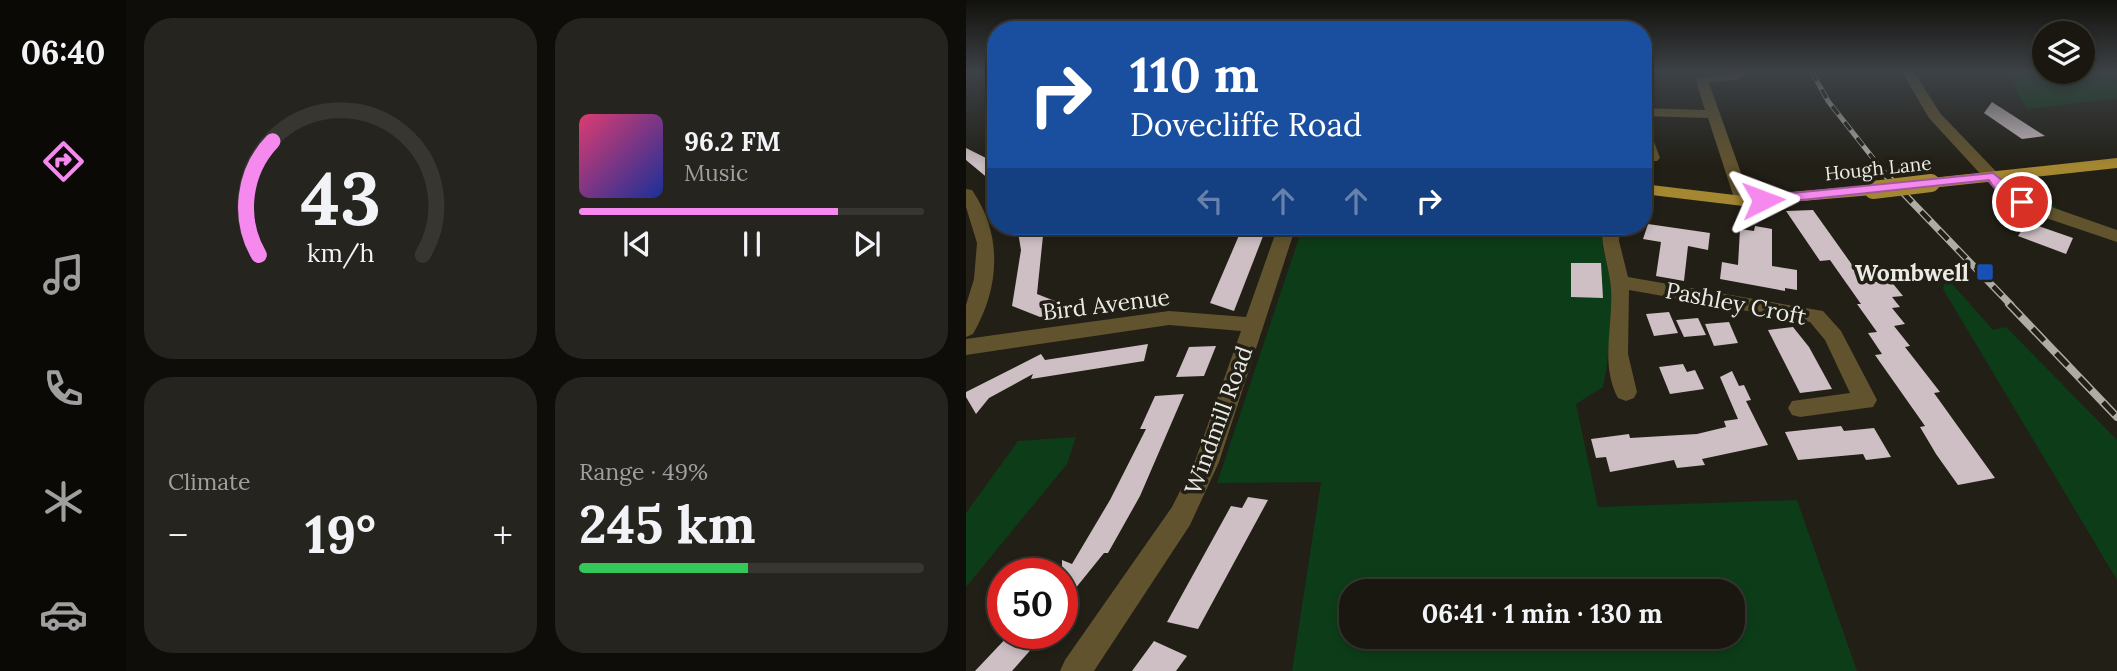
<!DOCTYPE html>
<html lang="en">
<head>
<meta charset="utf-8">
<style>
  :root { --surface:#191710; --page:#26241e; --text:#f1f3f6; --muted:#9f9f9f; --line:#373630; --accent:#f589ee }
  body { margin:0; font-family:Lora,serif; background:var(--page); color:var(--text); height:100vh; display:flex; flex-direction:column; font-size:26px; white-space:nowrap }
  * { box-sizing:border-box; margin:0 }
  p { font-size:23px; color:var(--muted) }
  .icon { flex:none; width:38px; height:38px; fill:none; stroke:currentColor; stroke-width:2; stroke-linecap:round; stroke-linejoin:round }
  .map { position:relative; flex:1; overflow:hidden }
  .sheet { display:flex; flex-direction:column; gap:18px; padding:18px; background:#0e0d09; width:840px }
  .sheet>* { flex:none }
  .guide { position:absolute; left:21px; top:21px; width:665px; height:214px; border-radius:28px; box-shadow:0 4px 10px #0003,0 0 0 2px var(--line); background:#1a4fa0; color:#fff; overflow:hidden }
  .fabs { position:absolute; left:1066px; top:21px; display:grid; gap:14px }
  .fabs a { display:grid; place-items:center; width:63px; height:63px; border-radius:50%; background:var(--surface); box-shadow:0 4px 10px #0003,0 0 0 2px var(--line); font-size:35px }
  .speed { position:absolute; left:21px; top:558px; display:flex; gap:14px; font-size:35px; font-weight:700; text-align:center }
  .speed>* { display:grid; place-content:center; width:91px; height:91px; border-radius:50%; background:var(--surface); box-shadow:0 4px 10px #0003,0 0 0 2px var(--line); line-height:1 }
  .speed .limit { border:10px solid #d22; background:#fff; color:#111 }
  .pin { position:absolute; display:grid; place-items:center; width:60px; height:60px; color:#fff; margin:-30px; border:4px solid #fff; border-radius:50%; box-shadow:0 2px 7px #0007 }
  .me { position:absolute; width:77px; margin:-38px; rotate:87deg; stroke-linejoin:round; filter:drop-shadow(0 0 5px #0008) }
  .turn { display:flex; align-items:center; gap:24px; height:147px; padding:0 28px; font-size:32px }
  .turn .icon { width:91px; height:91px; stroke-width:2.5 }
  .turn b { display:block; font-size:49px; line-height:60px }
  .lanes { display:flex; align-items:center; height:66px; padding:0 28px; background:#0003; justify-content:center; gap:35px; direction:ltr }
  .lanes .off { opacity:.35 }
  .big { font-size:52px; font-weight:700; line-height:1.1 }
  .sheet .card { flex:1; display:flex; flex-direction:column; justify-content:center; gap:10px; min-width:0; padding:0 24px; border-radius:28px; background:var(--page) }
  .sheet .dial { align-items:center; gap:0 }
  .dial svg { height:182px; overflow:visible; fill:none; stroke:var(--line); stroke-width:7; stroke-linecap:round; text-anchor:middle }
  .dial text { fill:var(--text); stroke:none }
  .song { display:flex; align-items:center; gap:21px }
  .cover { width:84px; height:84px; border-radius:10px; background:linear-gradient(135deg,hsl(340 70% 55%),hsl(230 70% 35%)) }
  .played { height:7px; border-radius:4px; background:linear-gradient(90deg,var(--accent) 75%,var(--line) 75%) }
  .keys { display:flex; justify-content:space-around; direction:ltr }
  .heat { display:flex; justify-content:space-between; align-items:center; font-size:38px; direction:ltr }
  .charge { height:10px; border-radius:5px; background:linear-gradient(90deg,#34c759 49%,var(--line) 0) }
  .sheet .tiles { flex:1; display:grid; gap:18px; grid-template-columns:repeat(2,1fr) }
  .trip { position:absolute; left:373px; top:579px; width:406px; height:70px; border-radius:28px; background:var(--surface); box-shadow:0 4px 10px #0003,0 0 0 2px var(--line); font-weight:700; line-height:70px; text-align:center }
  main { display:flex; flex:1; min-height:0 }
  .menu { display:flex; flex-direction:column; width:126px; justify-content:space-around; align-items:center; background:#0a0906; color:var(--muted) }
  .menu .icon { width:49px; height:49px }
  .menu .current { color:var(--accent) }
  .menu b { font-size:32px; color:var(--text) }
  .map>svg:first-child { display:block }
  .green { fill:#0d3c18; fill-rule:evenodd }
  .building { fill:#cdbfc3 }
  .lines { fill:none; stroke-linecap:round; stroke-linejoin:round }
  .minor { fill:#61532e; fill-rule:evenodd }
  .major { fill:#a58732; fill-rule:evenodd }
  .rail-far2-casing { stroke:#adaca5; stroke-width:5 }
  .rail-far1-casing { stroke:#adaca5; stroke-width:7 }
  .rail-casing { stroke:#adaca5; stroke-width:8 }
  .rail-far2 { stroke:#211f16; stroke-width:3.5; stroke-dasharray:10; stroke-linecap:butt }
  .rail-far1 { stroke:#211f16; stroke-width:4.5; stroke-dasharray:13; stroke-linecap:butt }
  .rail { stroke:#211f16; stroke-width:5; stroke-dasharray:17; stroke-linecap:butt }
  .major-bridge { stroke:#a58732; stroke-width:18 }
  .route { fill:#f589ee; stroke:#9f599b; stroke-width:2 }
  .transit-dot { fill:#1a4fb4; stroke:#211f16; stroke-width:2.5 }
  .labels { text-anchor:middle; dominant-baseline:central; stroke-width:7; stroke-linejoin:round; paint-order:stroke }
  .far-street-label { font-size:19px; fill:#ebeae4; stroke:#211f16 }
  .poi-label { font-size:23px; font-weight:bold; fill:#ebeae4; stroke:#211f16; text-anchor:end }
  .street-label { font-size:23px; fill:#ebeae4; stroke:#211f16 }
</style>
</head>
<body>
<main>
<nav class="menu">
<b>06:40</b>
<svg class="icon current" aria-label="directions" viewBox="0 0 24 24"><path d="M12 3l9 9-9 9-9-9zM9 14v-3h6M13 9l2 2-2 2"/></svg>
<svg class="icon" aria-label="music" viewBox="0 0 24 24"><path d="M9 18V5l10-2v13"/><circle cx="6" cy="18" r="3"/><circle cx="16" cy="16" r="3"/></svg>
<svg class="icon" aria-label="phone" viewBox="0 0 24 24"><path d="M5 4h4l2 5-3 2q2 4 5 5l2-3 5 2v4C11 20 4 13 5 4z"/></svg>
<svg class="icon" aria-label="climate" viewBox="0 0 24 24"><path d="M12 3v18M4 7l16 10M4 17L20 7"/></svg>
<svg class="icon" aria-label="car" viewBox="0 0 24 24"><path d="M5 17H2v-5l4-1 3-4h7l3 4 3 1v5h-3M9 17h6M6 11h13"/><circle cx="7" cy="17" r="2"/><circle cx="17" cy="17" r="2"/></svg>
</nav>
<section class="sheet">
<div class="tiles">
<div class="card dial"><svg viewBox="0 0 100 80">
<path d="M14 69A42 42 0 1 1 86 69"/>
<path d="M14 69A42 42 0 0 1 20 19" stroke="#f589ee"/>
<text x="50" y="56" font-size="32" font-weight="700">43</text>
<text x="50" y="72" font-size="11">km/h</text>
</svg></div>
<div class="card">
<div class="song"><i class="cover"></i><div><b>96.2 FM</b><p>Music</p></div></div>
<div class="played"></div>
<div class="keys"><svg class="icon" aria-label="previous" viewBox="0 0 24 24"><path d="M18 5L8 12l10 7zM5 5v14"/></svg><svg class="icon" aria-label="pause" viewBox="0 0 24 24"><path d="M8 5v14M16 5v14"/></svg><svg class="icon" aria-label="next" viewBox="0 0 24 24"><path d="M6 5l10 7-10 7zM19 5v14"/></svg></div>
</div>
<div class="card"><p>Climate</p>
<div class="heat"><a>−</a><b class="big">19°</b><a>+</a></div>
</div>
<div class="card"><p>Range · 49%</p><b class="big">245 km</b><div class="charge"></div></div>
</div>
</section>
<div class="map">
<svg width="1151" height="671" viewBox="0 0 1151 671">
  <rect width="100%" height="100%" fill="#211f16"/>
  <g class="green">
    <polygon points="1040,72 1151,72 1151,98 1061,109"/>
    <polygon points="1076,180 1073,188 1079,199 1099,213 1064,201 1048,188 1049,184"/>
    <path d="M337 226H637C633 246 641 259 644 279 648 306 643 360 637 387L610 404 632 507 831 500 891 671H326L355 482 251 483ZM385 592H766V637H385Z"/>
    <polygon points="980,277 1027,330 1040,327 1151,440 1151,580 977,289"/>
    <polygon points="110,437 101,464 0,587 0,513 52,441"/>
  </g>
  <g class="building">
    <polygon points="1026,102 1079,136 1056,139 1018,113"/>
    <polygon points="0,148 30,163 30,185 0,160"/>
    <polygon points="847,210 899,283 924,280 937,296 926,297 934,307 926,308 939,324 928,326 944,346 939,347 974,392 968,393 1029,478 992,485 970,454 954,427 959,426 909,355 916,354 902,333 911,332 891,304 895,304 864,260 854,261 820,211"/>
    <polygon points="1061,222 1107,238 1100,254 1052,236"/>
    <polygon points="682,224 744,233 742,250 722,246 718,281 690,276 695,242 677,239"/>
    <polygon points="51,226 78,226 71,294 112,310 74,317 46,306 55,250"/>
    <polygon points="277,226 301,226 268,311 244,303"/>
    <polygon points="789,226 806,229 806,266 831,270 831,290 819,288 819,291 754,279 756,262 772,265 774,229 788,231"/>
    <polygon points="605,263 635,263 637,298 605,297"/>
    <polygon points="703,312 712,333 688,336 680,314"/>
    <polygon points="732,318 740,335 718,337 710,320"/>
    <polygon points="763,322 772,343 748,346 739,324"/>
    <polygon points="827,327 843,347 866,389 834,393 802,330"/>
    <polygon points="182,344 178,361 65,379 67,374 23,398 10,414 0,397 0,392 75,354 79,360"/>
    <polygon points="250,346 238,376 210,377 223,347"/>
    <polygon points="717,364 721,372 729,370 738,389 704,394 693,367"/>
    <polygon points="766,371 773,386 778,385 785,400 780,401 802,445 736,459 739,465 711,468 708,460 644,472 640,457 630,458 625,439 663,434 664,438 731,434 760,427 758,421 772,419 754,377"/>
    <polygon points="218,394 174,496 142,553 138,553 96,605 96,560 106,564 144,500 180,429 174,429 189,396"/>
    <polygon points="875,426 878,431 908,428 925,457 900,460 897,454 832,460 819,432"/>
    <polygon points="282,497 302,500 232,629 201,622 265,506 276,508"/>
    <polygon points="44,634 68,646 46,671 9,671"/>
    <polygon points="188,641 221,656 210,671 166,671"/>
  </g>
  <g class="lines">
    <g class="minor">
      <polygon points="784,72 773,79 743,83 785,201 777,206 769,201 742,118 677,116 677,108 739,110 730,81 731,78"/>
      <polygon points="936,72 948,72 974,113 1042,184 1071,202 1151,230 1151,242 1077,217 1030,191 963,118"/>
      <polygon points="677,127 684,131 694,158 691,161 681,161 678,158"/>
      <path d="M0 189 6 190C37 235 34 287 7 334L0 337V305L8 279 11 243 0 207Z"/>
      <polygon points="312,226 330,226 253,462 224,525 128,671 94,671 99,660 206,507 229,461 275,331 203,325 0,355 0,339 203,311 280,317"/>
      <path d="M636 226H654L653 241 662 277 857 311 875 331 911 400 907 407 834 417 826 415 822 408 826 401 884 393 859 340 844 322 663 290 662 354 671 392 668 398 660 401 652 398C632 360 650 320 644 280 641 261 635 245 636 226Z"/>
    </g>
    <g class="major">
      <polygon points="1151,158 1151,168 965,188 957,183 965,178"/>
      <polygon points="677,184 777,196 907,185 915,190 907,195 777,206 677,194"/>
    </g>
    <defs>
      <polyline id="rail-far2" points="846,72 862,101 921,176"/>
      <polyline id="rail-far1" points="919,174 1045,305"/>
      <polyline id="rail" points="1043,304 1151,417"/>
    </defs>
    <use href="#rail-far2" class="rail-far2-casing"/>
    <use href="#rail-far1" class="rail-far1-casing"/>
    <use href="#rail" class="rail-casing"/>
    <use href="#rail-far2" class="rail-far2"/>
    <use href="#rail-far1" class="rail-far1"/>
    <use href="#rail" class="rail"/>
    <polyline class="major-bridge" points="907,190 965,183"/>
  </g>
  <linearGradient id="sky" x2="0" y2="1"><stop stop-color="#12110c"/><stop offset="0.43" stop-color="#3d4247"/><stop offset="1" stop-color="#3d4247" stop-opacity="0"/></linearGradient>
  <rect width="1151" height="166" fill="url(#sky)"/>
  <path class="route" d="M1027 173 1061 200V205C1047 207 1030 192 1023 180L797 204 791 200 797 196Z"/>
  <rect class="transit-dot" x="1010" y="263" width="18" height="18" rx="3.5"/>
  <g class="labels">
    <g class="far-street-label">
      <text transform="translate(912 168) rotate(-6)">Hough Lane</text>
    </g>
    <g class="poi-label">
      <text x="1003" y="272">Wombwell</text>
    </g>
    <g class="street-label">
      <text transform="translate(770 303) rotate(11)">Pashley Croft</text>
      <text transform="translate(140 304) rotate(-7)">Bird Avenue</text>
      <text transform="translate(252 420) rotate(-70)">Windmill Road</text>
    </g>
  </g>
</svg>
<div class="fabs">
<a><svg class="icon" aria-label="layers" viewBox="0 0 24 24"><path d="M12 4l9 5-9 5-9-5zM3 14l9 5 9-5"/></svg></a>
</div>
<div class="speed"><div class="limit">50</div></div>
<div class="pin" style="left:1056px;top:202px;background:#d93025"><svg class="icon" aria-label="arrive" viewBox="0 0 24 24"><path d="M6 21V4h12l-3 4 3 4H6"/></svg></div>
<svg class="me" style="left:797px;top:200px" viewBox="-20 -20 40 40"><path d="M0-17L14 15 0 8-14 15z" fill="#f589ee" stroke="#fff" stroke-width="4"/></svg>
<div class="trip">06:41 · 1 min · 130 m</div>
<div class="guide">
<div class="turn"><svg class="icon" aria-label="right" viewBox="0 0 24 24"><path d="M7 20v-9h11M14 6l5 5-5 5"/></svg><div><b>110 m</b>Dovecliffe Road</div></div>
<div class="lanes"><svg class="icon off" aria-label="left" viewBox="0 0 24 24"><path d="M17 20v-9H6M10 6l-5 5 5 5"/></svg><svg class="icon off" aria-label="ahead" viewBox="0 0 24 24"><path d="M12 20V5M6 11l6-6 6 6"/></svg><svg class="icon off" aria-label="ahead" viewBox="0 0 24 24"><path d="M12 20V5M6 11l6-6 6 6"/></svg><svg class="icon" aria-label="right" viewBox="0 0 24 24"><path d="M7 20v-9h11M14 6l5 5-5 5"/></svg></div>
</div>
</div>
</main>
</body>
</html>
